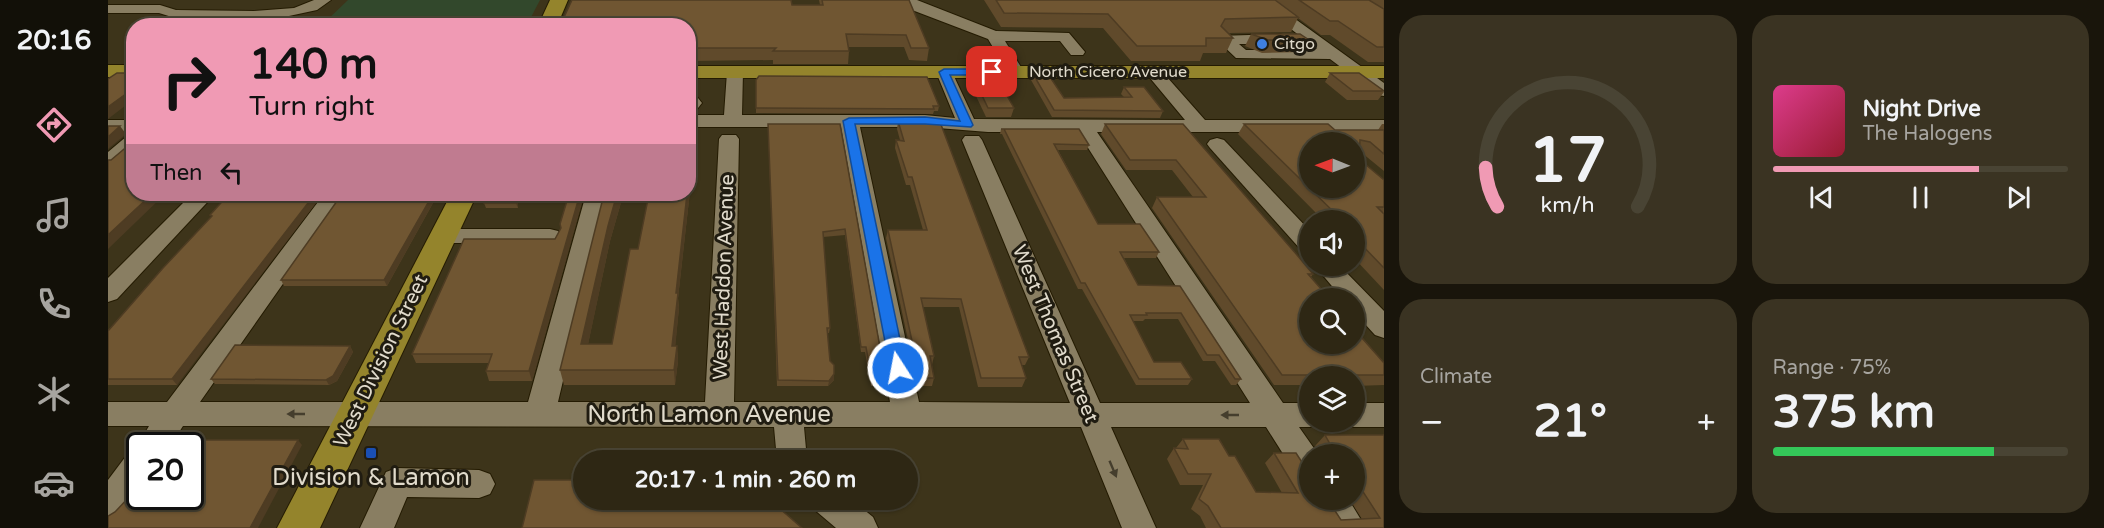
<!DOCTYPE html>
<html lang="en">
<head>
<meta charset="utf-8">
<style>
  :root { --surface:#2e2714; --page:#3a3322; --text:#f1f3f6; --muted:#a7a5a0; --line:#494434; --accent:#f09ab4 }
  body { margin:0; font-family:"Varela Round",sans-serif; background:var(--page); color:var(--text); height:100vh; display:flex; flex-direction:column; font-size:22px; white-space:nowrap }
  * { box-sizing:border-box; margin:0 }
  p { font-size:20px; color:var(--muted) }
  .icon { flex:none; width:33px; height:33px; fill:none; stroke:currentColor; stroke-width:2; stroke-linecap:round; stroke-linejoin:round }
  .map { position:relative; flex:1; overflow:hidden }
  .panel { display:flex; flex-direction:column; gap:15px; padding:15px; background:#19150b; width:720px }
  .panel>* { flex:none }
  .banner { position:absolute; left:18px; top:18px; width:570px; height:183px; border-radius:24px; box-shadow:0 2px 4px #0004,0 0 0 2px var(--line); background:#f09ab4; color:#111; overflow:hidden }
  .needle { width:39px; rotate:271deg }
  .tools { position:absolute; left:1191px; top:132px; display:grid; gap:12px }
  .tools a { display:grid; place-items:center; width:66px; height:66px; border-radius:50%; background:var(--surface); box-shadow:0 2px 4px #0004,0 0 0 2px var(--line); font-size:30px }
  .speed { position:absolute; left:18px; top:432px; display:flex; gap:12px; font-size:30px; font-weight:700; text-align:center }
  .speed>* { display:grid; place-content:center; width:78px; height:78px; border-radius:50%; background:var(--surface); box-shadow:0 2px 4px #0004,0 0 0 2px var(--line); line-height:1 }
  .speed .limit { border:3px solid #111; border-radius:9px; background:#fff; color:#111 }
  .pin { position:absolute; display:grid; place-items:center; width:51px; height:51px; color:#fff; margin:-26px; border-radius:12px; box-shadow:0 3px 9px #0006 }
  .me { position:absolute; width:66px; margin:-33px; rotate:349deg; stroke-linejoin:round; filter:drop-shadow(0 0 4px #0008) }
  .turn { display:flex; align-items:center; gap:21px; height:126px; padding:0 24px; font-size:27px }
  .turn .icon { width:78px; height:78px; stroke-width:2.5 }
  .turn b { display:block; font-size:42px; line-height:51px }
  .then { display:flex; align-items:center; height:57px; padding:0 24px; background:#0003; gap:12px; font-size:22px }
  .big { font-size:45px; font-weight:700; line-height:1.1 }
  .panel .card { flex:1; display:flex; flex-direction:column; justify-content:center; gap:9px; min-width:0; padding:0 21px; border-radius:24px; background:var(--page) }
  .panel .dial { align-items:center; gap:0 }
  .dial svg { height:156px; overflow:visible; fill:none; stroke:var(--line); stroke-width:7; stroke-linecap:round; text-anchor:middle }
  .dial text { fill:var(--text); stroke:none }
  .song { display:flex; align-items:center; gap:18px }
  .cover { width:72px; height:72px; border-radius:9px; background:linear-gradient(135deg,hsl(330 70% 55%),hsl(350 70% 35%)) }
  .played { height:6px; border-radius:3px; background:linear-gradient(90deg,var(--accent) 70%,var(--line) 70%) }
  .keys { display:flex; justify-content:space-around; direction:ltr }
  .heat { display:flex; justify-content:space-between; align-items:center; font-size:33px; direction:ltr }
  .charge { height:9px; border-radius:4px; background:linear-gradient(90deg,#34c759 75%,var(--line) 0) }
  .panel .tiles { flex:1; display:grid; gap:15px; grid-template-columns:repeat(2,1fr) }
  .trip { position:absolute; left:465px; top:450px; width:345px; height:60px; border-radius:30px; background:var(--surface); box-shadow:0 2px 4px #0004,0 0 0 2px var(--line); font-weight:700; line-height:60px; text-align:center }
  main { display:flex; flex:1; min-height:0 }
  .menu { display:flex; flex-direction:column; width:108px; justify-content:space-around; align-items:center; background:#121008; color:var(--muted) }
  .menu .icon { width:42px; height:42px }
  .menu .selected { color:var(--accent) }
  .menu b { font-size:27px; color:var(--text) }
  .map>svg:first-child { display:block }
  .green { fill:#32482c }
  .lines { fill:none; stroke-linecap:round; stroke-linejoin:round }
  .minor-casing { stroke:#241b02; stroke-width:2 }
  .major-casing { stroke:#241b02; stroke-width:2 }
  .minor { fill:#897e62; fill-rule:evenodd }
  .major { fill:#94842c; fill-rule:evenodd }
  .wall { fill:#604a2b }
  .shaded-wall { fill:#4e3c23 }
  .building { fill:#705632; stroke:#4e3c23; stroke-width:1.5; fill-rule:evenodd }
  .oneway { fill:#453e2d }
  .route { fill:#1a73e8; stroke:#114b97; stroke-width:1.5 }
  .shop-dot { fill:#3f7fe0; stroke:#201c11; stroke-width:2 }
  .transit-dot { fill:#1a4fb4; stroke:#201c11; stroke-width:2 }
  .labels { text-anchor:middle; dominant-baseline:central; stroke-width:6; stroke-linejoin:round; paint-order:stroke }
  .far-poi-label { font-size:16px; fill:#e1dbcc; stroke:#201c11; text-anchor:start }
  .far-street-label { font-size:16px; fill:#e1dbcc; stroke:#201c11 }
  .street-label { font-size:20px; fill:#e1dbcc; stroke:#201c11 }
  .near-street-label { font-size:24px; fill:#e1dbcc; stroke:#201c11 }
  .near-poi-label { font-size:24px; fill:#e1dbcc; stroke:#201c11 }
</style>
</head>
<body>
<main>
<nav class="menu">
<b>20:16</b>
<svg class="icon selected" aria-label="directions" viewBox="0 0 24 24"><path d="M12 3l9 9-9 9-9-9zM9 14v-3h6M13 9l2 2-2 2"/></svg>
<svg class="icon" aria-label="music" viewBox="0 0 24 24"><path d="M9 18V5l10-2v13"/><circle cx="6" cy="18" r="3"/><circle cx="16" cy="16" r="3"/></svg>
<svg class="icon" aria-label="phone" viewBox="0 0 24 24"><path d="M5 4h4l2 5-3 2q2 4 5 5l2-3 5 2v4C11 20 4 13 5 4z"/></svg>
<svg class="icon" aria-label="climate" viewBox="0 0 24 24"><path d="M12 3v18M4 7l16 10M4 17L20 7"/></svg>
<svg class="icon" aria-label="car" viewBox="0 0 24 24"><path d="M5 17H2v-5l4-1 3-4h7l3 4 3 1v5h-3M9 17h6M6 11h13"/><circle cx="7" cy="17" r="2"/><circle cx="17" cy="17" r="2"/></svg>
</nav>
<div class="map">
<svg width="1276" height="528" viewBox="0 0 1276 528">
  <rect width="100%" height="100%" fill="#3d341a"/>
  <polygon class="green" points="240,0 432,0 419,25 214,25"/>
  <g class="lines">
    <defs>
      <g id="minor">
        <polygon points="206,0 223,0 209,10 167,19 67,18 51,13 0,13 0,5 52,5 68,10 146,11 186,8"/>
        <polygon points="793,0 809,0 888,31 961,33 977,52 975,55 963,55 952,41 897,41 916,72 908,77 902,76 880,39 804,10"/>
        <polygon points="1145,0 1161,0 1276,83 1276,96 1270,95 1222,59 1128,58 1108,39 1110,36 1173,34 1181,39 1173,44 1131,44 1138,50 1209,49"/>
        <path d="M627 67 635 72 634 115H817L847 118 828 72 836 67 844 72 866 119 1077 120 1037 72 1045 67 1051 68 1097 120H1276V132H989L1175 403H1202V422H1214L1202 427H1191L1210 454H1202V483L1191 479 1158 427H1003L1048 528H1014L973 427H696L699 460H669L666 427 75 426 62 446H32C32 476 35 508 0 521V480L21 452 30 449 29 446 41 426H0V402H59L216 194H238L92 402H420L478 194H499L450 402H597L611 139 614 135H628L631 139 626 402H782L733 127H580V115H616L619 72ZM752 127H817L880 132H970L1142 403H992L874 140 871 136H857L854 140 962 403 811 402Z"/>
        <polygon points="580,92 586,93 594,103 586,113 580,114"/>
        <rect x="0" y="120" width="26" height="12"/>
        <polygon points="26,134 26,150 7,166 0,168 0,152 19,136"/>
        <polygon points="1109,138 1116,140 1202,231 1202,253 1194,251 1102,148 1099,144 1102,140"/>
        <polygon points="84,194 107,194 9,299 0,302 0,278"/>
        <polygon points="336,229 442,229 450,231 453,236 450,241 442,243 336,243 328,241 325,236 328,231"/>
        <polygon points="1207,266 1232,266 1276,311 1276,338 1267,335 1246,312 1246,298 1234,298"/>
        <polygon points="1246,403 1276,403 1276,427 1246,427 1236,424 1234,422 1246,422"/>
        <polygon points="289,468 371,470 382,474 387,484 382,494 371,498 299,497 286,528 252,528 278,472"/>
        <polygon points="704,500 744,500 765,517 770,528 728,528 708,511"/>
        <polygon points="1206,500 1241,500 1258,528 1222,528"/>
      </g>
      <g id="major">
        <polygon points="442,0 460,0 449,26 430,26"/>
        <rect x="0" y="65" width="26" height="12"/>
        <rect x="580" y="66" width="696" height="12"/>
        <polygon points="343,194 369,194 212,528 169,528"/>
      </g>
    </defs>
    <use href="#minor" class="minor-casing"/>
    <use href="#major" class="major-casing"/>
    <use href="#minor" class="minor"/>
    <use href="#major" class="major"/>
  </g>
  <g class="wall">
    <polygon points="711,0 801,0 821,48 819,61 801,60 796,47 741,47 741,51 740,64 665,64 665,60 580,61 580,26 684,5 712,5"/>
    <polygon points="876,0 1276,0 1276,62 1260,62 1222,35 1213,35 1190,18 1183,32 1121,33 1125,38 1118,53 1095,53 1092,61 1023,61 995,28 893,27"/>
    <polygon points="1143,34 1201,40 1194,52 1154,53 1137,46"/>
    <polygon points="1222,73 1276,92 1270,100 1239,100 1217,82"/>
    <polygon points="925,74 956,98 1016,97 1013,94 1016,87 1055,111 1052,118 944,117 923,80"/>
    <polygon points="648,80 831,106 830,111 826,111 825,114 648,113"/>
    <polygon points="870,87 906,108 903,117 878,117 868,96"/>
    <polygon points="588,116 589,129 570,298 571,308 567,346 569,346 570,361 567,385 456,385 452,370 514,199 502,241 480,344 504,344 530,249"/>
    <polygon points="790,121 921,357 917,365 913,365 918,378 914,387 870,387 851,307 815,307 826,356 824,365 826,378 824,386 810,386 778,238 780,230 815,230 802,185 798,185 787,148 788,140 792,140 789,129"/>
    <polygon points="660,124 732,124 778,381 777,386 763,386 757,352 753,352 737,235 715,237 722,328 721,333 719,333 722,361 726,380 720,386 669,386"/>
    <polygon points="997,124 1075,124 1205,274 1203,277 1276,363 1276,385 1246,386 1246,376 1202,376 1202,385 1166,385 1044,208 1049,197 1085,197 1064,170 1018,170 993,134"/>
    <polygon points="1136,124 1227,130 1270,130 1274,124 1276,124 1276,171 1254,153 1251,153 1251,159 1276,180 1276,290 1246,258 1246,220 1215,220 1130,134"/>
    <polygon points="893,129 981,145 979,150 950,150 990,224 1051,252 1048,258 1016,258 1030,285 1072,286 1133,379 1128,385 1123,385 1107,361 1095,361 1070,319 1037,319 1035,321 1025,321 1046,362 1084,379 1080,385 1028,385 974,289 970,289 894,134 892,134"/>
    <polygon points="330,194 279,286 176,286 173,280"/>
    <polygon points="380,194 410,194 410,208 378,208 376,203"/>
    <polygon points="475,198 424,381 381,381 378,371 381,363 308,363 304,354 447,239"/>
    <polygon points="103,217 69,385 0,385 0,331"/>
    <polygon points="242,346 245,352 229,381 221,385 107,384 103,379"/>
    <polygon points="1217,435 1276,435 1276,528 1098,528 1092,516 1083,509 1095,485 1072,485 1059,459 1066,448 1068,448 1075,439 1121,456 1148,492 1174,493 1157,463 1166,453 1233,520 1254,519 1242,500 1246,500 1246,454 1208,454 1211,452 1207,446"/>
  </g>
  <g class="shaded-wall">
    <polygon points="26,88 26,99 0,119 0,107"/>
    <polygon points="588,116 589,129 570,298 571,308 566,361 564,346 568,293 579,194 580,194 580,182"/>
    <polygon points="12,126 18,134 0,149 0,137"/>
    <polygon points="44,194 57,194 0,249 0,235"/>
    <polygon points="207,194 215,194 69,385 64,379"/>
    <polygon points="325,194 330,194 279,286 276,280"/>
    <polygon points="409,194 410,194 410,208 408,203"/>
    <polygon points="472,194 474,194 475,198 424,381 421,371"/>
    <polygon points="509,194 513,194 514,199 502,241 477,359 473,344 500,226"/>
    <polygon points="242,346 245,352 229,381 221,385 218,380"/>
    <polygon points="569,346 570,361 567,385 566,370"/>
    <polygon points="726,374 726,380 720,386 721,381"/>
    <polygon points="190,440 194,445 150,528 142,528"/>
  </g>
  <g class="building">
    <polygon points="464,0 683,0 684,5 715,5 714,0 801,0 821,48 803,48 798,35 738,34 741,51 665,51 668,48 580,48 580,26 452,26"/>
    <polygon points="888,0 1167,0 1190,17 1117,19 1113,26 1125,38 1098,38 1098,46 1029,46 1000,14 896,13"/>
    <polygon points="1191,0 1261,0 1276,9 1276,47 1269,47 1230,21 1222,21"/>
    <polygon points="1143,34 1192,34 1201,40 1160,40"/>
    <polygon points="9,73 26,73 26,88 0,107 0,79"/>
    <polygon points="1222,73 1251,73 1276,91 1245,91"/>
    <polygon points="925,74 940,74 956,98 1024,97 1016,87 1036,87 1055,111 946,110"/>
    <polygon points="651,76 819,77 831,106 825,106 826,109 648,108 648,80"/>
    <polygon points="870,87 894,87 906,108 880,108"/>
    <polygon points="580,115 588,116 580,182"/>
    <polygon points="23,121 26,121 26,194 44,194 0,235 0,160 3,160 22,144"/>
    <polygon points="790,121 832,122 921,357 911,357 918,378 873,378 853,299 813,298 826,356 822,356 826,378 812,378 780,230 819,230 804,177 800,177 788,140 796,141"/>
    <polygon points="660,124 732,124 778,381 764,381 758,347 753,347 737,229 715,232 722,328 719,328 722,361 726,365 726,374 721,381 670,380"/>
    <polygon points="997,124 1075,124 1189,255 1205,274 1200,274 1221,298 1202,298 1202,344 1246,344 1246,329 1276,363 1276,375 1174,375 1049,197 1098,197 1068,160 1022,160"/>
    <path d="M1136 124H1220L1227 130H1276V154L1262 142 1252 140 1251 159 1276 180V207H1269L1276 214V268L1249 240H1254L1246 232V220H1234ZM1202 142H1246V188H1202Z"/>
    <polygon points="0,126 12,126 0,137"/>
    <polygon points="893,129 971,129 981,145 946,144 990,224 1032,224 1051,252 1012,252 1030,285 1072,286 1133,379 1127,379 1111,355 1099,355 1073,313 1038,313 1039,315 1022,315 1046,362 1073,362 1084,379 1031,379 977,283 973,283 896,129"/>
    <polygon points="121,194 207,194 64,379 0,379 0,331 55,268 104,216 102,215"/>
    <polygon points="234,194 325,194 276,280 173,280"/>
    <polygon points="380,194 409,194 408,203 376,203"/>
    <polygon points="461,194 472,194 421,371 378,371 384,354 304,354 356,239 447,239 453,228 452,224"/>
    <polygon points="496,194 509,194 500,226 473,344 504,344 522,249 530,249 541,194 579,194 568,293 570,293 564,346 569,346 566,370 452,370"/>
    <polygon points="127,345 242,346 225,376 218,380 103,379"/>
    <polygon points="1217,435 1276,435 1276,528 1113,528 1100,506 1091,499 1103,474 1080,474 1066,448 1080,449 1075,439 1111,439 1121,456 1127,456 1148,492 1190,493 1166,453 1188,453 1199,470 1202,471 1202,500 1220,500 1233,520 1272,518 1252,487 1246,488 1246,454 1214,454 1214,453 1221,452 1216,446 1222,444"/>
    <polygon points="60,440 190,440 142,528 0,528 0,516 7,512 22,496 29,466 32,462 32,496 82,496 82,446 44,446 45,443 57,443"/>
    <polygon points="426,480 476,480 476,500 662,500 694,528 414,528"/>
  </g>
  <defs><path id="oneway-solid" d="M-6-.8H1V-3.2L6.5 0L1 3.2V.8H-6Z" transform="scale(1.5)"/></defs>
  <g class="oneway">
    <use href="#oneway-solid" transform="translate(188 414) rotate(-180)"/>
    <use href="#oneway-solid" transform="translate(1122 415) rotate(-180)"/>
    <use href="#oneway-solid" transform="translate(1005 469) rotate(67)"/>
  </g>
  <polygon class="route" points="836,69 884,69 889,72 884,75 842,75 865,125 863,127 817,124 747,124 798,368 795,372 790,374 784,372 782,368 735,121 741,118 817,117 852,121 831,72"/>
  <circle class="shop-dot" cx="1154" cy="44" r="6"/>
  <rect class="transit-dot" x="257" y="447" width="12" height="12" rx="3"/>
  <g class="labels">
    <g class="far-poi-label">
      <text x="1166" y="44">Citgo</text>
    </g>
    <g class="far-street-label">
      <text x="1000" y="72">North Cicero Avenue</text>
    </g>
    <g class="street-label">
      <text transform="translate(616 277) rotate(-88)">West Haddon Avenue</text>
      <text transform="translate(947 334) rotate(67)">West Thomas Street</text>
      <text transform="translate(273 361) rotate(-64)">West Division Street</text>
    </g>
    <g class="near-street-label">
      <text x="601" y="414">North Lamon Avenue</text>
    </g>
    <g class="near-poi-label">
      <text x="263" y="477">Division &amp; Lamon</text>
    </g>
  </g>
</svg>
<div class="tools">
<a><svg class="needle" viewBox="-14 -14 28 28"><path d="M0-13l5 13h-10z" fill="#e53935"/><path d="M0 13l5-13h-10z" fill="#a7a5a0"/></svg></a>
<a><svg class="icon" aria-label="sound" viewBox="0 0 24 24"><path d="M4 9h4l5-4v14l-5-4H4zM17 9q2 3 0 6"/></svg></a>
<a><svg class="icon" aria-label="search" viewBox="0 0 24 24"><circle cx="10" cy="10" r="6"/><path d="M15 15l6 6"/></svg></a>
<a><svg class="icon" aria-label="layers" viewBox="0 0 24 24"><path d="M12 4l9 5-9 5-9-5zM3 14l9 5 9-5"/></svg></a>
<a>+</a>
</div>
<div class="speed"><div class="limit">20</div></div>
<div class="pin" style="left:884px;top:72px;background:#d93025"><svg class="icon" aria-label="arrive" viewBox="0 0 24 24"><path d="M6 21V4h12l-3 4 3 4H6"/></svg></div>
<svg class="me" style="left:790px;top:368px" viewBox="-20 -20 40 40"><circle r="17" fill="#1a73e8" stroke="#fff" stroke-width="3"/><path d="M0-11L8 9 0 5-8 9z" fill="#fff"/></svg>
<div class="trip">20:17 · 1 min · 260 m</div>
<div class="banner">
<div class="turn"><svg class="icon" aria-label="right" viewBox="0 0 24 24"><path d="M7 20v-9h11M14 6l5 5-5 5"/></svg><div><b>140 m</b>Turn right</div></div>
<div class="then">Then<svg class="icon" aria-label="left" viewBox="0 0 24 24"><path d="M17 20v-9H6M10 6l-5 5 5 5"/></svg></div>
</div>
</div>
<section class="panel">
<div class="tiles">
<div class="card dial"><svg viewBox="0 0 100 80">
<path d="M14 69A42 42 0 1 1 86 69"/>
<path d="M14 69A42 42 0 0 1 8 49" stroke="#f09ab4"/>
<text x="50" y="56" font-size="32" font-weight="700">17</text>
<text x="50" y="72" font-size="11">km/h</text>
</svg></div>
<div class="card">
<div class="song"><i class="cover"></i><div><b>Night Drive</b><p>The Halogens</p></div></div>
<div class="played"></div>
<div class="keys"><svg class="icon" aria-label="previous" viewBox="0 0 24 24"><path d="M18 5L8 12l10 7zM5 5v14"/></svg><svg class="icon" aria-label="pause" viewBox="0 0 24 24"><path d="M8 5v14M16 5v14"/></svg><svg class="icon" aria-label="next" viewBox="0 0 24 24"><path d="M6 5l10 7-10 7zM19 5v14"/></svg></div>
</div>
<div class="card"><p>Climate</p>
<div class="heat"><a>−</a><b class="big">21°</b><a>+</a></div>
</div>
<div class="card"><p>Range · 75%</p><b class="big">375 km</b><div class="charge"></div></div>
</div>
</section>
</main>
</body>
</html>
